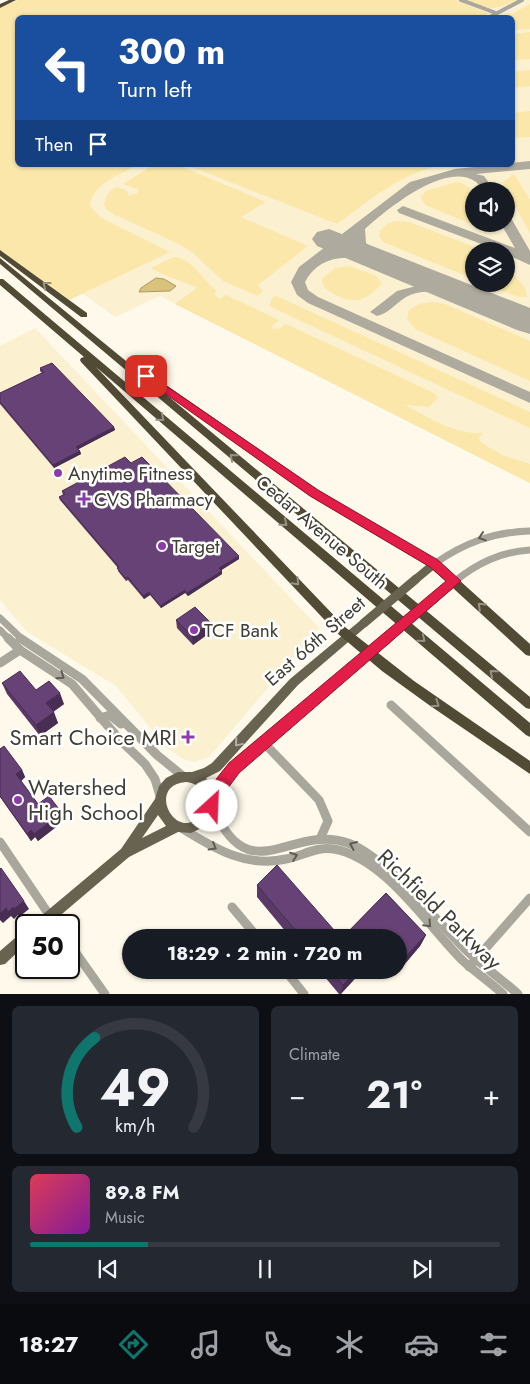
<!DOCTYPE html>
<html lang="en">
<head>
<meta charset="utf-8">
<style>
  :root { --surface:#171b24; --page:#242831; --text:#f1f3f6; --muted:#9ea1a6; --line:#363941; --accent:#0f766e }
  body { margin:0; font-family:Jost,sans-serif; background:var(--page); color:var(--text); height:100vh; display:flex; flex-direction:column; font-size:19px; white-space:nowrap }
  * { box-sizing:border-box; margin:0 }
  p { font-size:16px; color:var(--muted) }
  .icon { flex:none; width:28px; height:28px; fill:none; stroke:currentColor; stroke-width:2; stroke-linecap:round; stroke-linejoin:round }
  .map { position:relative; height:994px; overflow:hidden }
  .side { display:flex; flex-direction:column; gap:12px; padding:12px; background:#0d0f14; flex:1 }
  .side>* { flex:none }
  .banner { position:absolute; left:15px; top:15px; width:500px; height:152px; border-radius:8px; box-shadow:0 1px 4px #0004; background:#1a4fa0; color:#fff; overflow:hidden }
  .controls { position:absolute; left:465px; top:182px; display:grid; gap:10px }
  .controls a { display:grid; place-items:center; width:50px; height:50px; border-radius:50%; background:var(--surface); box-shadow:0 1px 4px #0004; font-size:25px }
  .speed { position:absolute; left:15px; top:914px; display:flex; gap:10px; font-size:25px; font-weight:700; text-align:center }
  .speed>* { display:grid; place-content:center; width:65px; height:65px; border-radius:50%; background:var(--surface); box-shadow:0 1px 4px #0004; line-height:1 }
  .speed .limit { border:2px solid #111; border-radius:8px; background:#fff; color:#111 }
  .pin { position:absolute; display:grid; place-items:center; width:42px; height:42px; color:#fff; margin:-21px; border-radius:10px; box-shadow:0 2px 8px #0006 }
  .me { position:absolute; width:55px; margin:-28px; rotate:25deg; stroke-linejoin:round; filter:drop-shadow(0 0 4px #0008) }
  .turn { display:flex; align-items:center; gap:18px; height:105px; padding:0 20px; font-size:22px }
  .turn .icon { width:65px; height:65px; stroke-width:2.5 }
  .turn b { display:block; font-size:35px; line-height:42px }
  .then { display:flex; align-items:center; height:48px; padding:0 20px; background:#0003; gap:10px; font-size:19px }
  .big { font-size:38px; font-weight:700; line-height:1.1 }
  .side .tile { flex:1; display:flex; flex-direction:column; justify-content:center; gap:8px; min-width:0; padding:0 18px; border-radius:8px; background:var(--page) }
  .side .dial { align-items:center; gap:0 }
  .dial svg { height:130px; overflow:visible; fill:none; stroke:var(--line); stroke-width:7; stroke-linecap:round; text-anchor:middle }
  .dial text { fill:var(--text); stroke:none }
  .song { display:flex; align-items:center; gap:15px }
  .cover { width:60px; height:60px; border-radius:8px; background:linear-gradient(135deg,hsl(350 70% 55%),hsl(290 70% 35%)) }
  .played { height:5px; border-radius:2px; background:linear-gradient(90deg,var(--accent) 25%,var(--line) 25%) }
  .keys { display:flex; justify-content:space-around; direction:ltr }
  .heat { display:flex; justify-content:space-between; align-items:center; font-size:28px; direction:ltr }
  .side .tiles { flex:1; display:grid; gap:12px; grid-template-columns:1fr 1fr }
  .tile:last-child { grid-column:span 2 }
  .trip { position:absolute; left:122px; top:929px; width:285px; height:50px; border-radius:25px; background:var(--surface); box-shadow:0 1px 4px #0004; font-weight:700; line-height:50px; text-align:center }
  .tabs { display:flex; height:80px; justify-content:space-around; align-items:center; background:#090b0e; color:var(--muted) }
  .tabs .icon { width:35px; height:35px }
  .tabs .selected { color:var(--accent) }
  .tabs b { font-size:22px; color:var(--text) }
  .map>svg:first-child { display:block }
  .built { fill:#fbf1d0; fill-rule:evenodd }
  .green { fill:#fae7a9 }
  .water { fill:#d8c27c; stroke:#aa9a66 }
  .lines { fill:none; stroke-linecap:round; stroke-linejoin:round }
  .taxiway { fill:#aeaa9e; fill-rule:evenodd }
  .runway { fill:#aeaa9e; fill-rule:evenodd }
  .minor-far2 { stroke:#a9a69c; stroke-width:4 }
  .minor-far1 { stroke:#a9a69c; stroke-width:7 }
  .minor { stroke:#a9a69c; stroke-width:9 }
  .major { fill:#686250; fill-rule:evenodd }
  .highway { fill:#514a35; fill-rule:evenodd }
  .major-bridge-far1 { stroke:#686250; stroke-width:9 }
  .major-bridge { stroke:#686250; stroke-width:11 }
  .wall { fill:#593965 }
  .shaded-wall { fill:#482e53 }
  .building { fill:#674276; stroke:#482e53 }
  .oneway { stroke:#979286 }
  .oneway2 { stroke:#605c52 }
  .oneway3 { stroke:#b4b0a8 }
  .route { fill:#e11d48; stroke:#92132f }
  .poi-dot { fill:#8c3baa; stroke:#fff; stroke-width:2 }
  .labels { text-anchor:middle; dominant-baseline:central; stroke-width:5; stroke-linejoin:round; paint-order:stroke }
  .poi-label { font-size:19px; fill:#403d33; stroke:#fff; text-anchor:start }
  .street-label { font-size:19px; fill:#403d33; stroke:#fff }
  .near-poi-label { font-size:22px; fill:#403d33; stroke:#fff; text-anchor:end }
  .near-street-label { font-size:22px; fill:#403d33; stroke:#fff }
</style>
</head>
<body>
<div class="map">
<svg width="530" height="994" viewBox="0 0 530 994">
  <rect width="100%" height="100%" fill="#fef9ea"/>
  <g class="built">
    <path d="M59 0H530V483L160 296 115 317 0 234V24ZM18 18H512V165H18ZM474 191H506V224H474ZM474 251H506V284H474Z"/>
    <polygon points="35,328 319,628 209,757 195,762 183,759 166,747 116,686 27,632 0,600 0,346"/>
  </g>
  <g class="green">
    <path d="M18 0H387L386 4 388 0H456L488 13 482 18H18V165H137C120 175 91 184 90 206L101 218 170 252 69 300 0 250V8Z"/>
    <path d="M465 0H517C493 12 489 9 465 0Z"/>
    <polygon points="530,4 530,29 513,30 512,18 506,17"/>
    <polygon points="530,32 530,59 513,60 513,34"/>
    <polygon points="530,70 530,86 513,88 513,72"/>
    <polygon points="530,111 530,137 513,138 513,113"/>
    <path d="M153 165H178L266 202 241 217 308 246 258 285 263 291 258 296 223 281 193 253 181 245 115 215 106 209 104 205C106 195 109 190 118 187L127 191 129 196 138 193V189L123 184Z"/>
    <path d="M187 165H443C401 173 371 199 337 224Z"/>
    <polygon points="514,174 530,200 530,233 504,186 503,182"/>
    <path d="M457 182C479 186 474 206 474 224H493L492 228 483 229 425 205 421 197 426 191Z"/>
    <polygon points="396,221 409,222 485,251 474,251 474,279 383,242 379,236 380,231 387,224"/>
    <path d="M174 257C192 258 203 281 217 291L214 294 219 299 226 295 279 320 272 326 274 329H279L286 324 434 393 438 398 429 407 405 405C431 419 453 434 483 433L479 437 480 442 502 455 530 464V483L175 304 197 288C182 280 165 277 151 268Z"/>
    <polygon points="506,265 525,288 527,297 518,297 485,284 506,284"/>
    <path d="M349 266 375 275 382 284C368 297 360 305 340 297 334 294 328 291 323 286L322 279 335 268Z"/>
    <polygon points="274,295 530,412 530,428 269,306"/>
    <polygon points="434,302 445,304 530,341 530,381 415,329 407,319 409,310 419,304"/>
  </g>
  <polygon class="water" points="156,278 164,279 176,286 170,291 139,292 141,288"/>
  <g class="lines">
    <g class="taxiway">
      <path d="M530 161V169L476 174 484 176 495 191H483C481 189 479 184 476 182 446 160 386 210 365 229L366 243 382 258 380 261C371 263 361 259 352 258 332 256 314 264 305 282L308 290 318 297 530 392V403L308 303 297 295 291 282 299 267 410 182 455 169ZM351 240 359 252H336Z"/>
      <polygon points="403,206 515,248 501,224 506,224 506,217 511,218 530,251 530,265 506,254 506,251 500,251 399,213 397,210"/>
      <path d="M424 284 448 287 483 298 485 301 478 305C454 299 431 284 406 297 396 303 388 314 377 316L370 312 397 291Z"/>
    </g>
    <polygon class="runway" points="329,229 530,308 530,334 517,330 317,246 312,239 317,232"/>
    <g class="minor-far2">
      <polyline points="461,0 496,13"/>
      <polyline points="488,18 522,0"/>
    </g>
    <g class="minor-far1">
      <path d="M434 564C464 543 493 532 530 531"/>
      <path d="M455 581C478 563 500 552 530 550"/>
      <polyline points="0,618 22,639"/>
      <polyline points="0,630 9,639"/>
    </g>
    <g class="minor">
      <polyline points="8,638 20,650 72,684 120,740 145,764 155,779 160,796"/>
      <polyline points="20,638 82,679 157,755 184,777"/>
      <polyline points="0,663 20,650"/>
      <polyline points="391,705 530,832"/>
      <polyline points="100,718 110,715 121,724"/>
      <polyline points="264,743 319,800 328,821 320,839"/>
      <path d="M212 806C250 894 289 823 348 843 386 857 433 917 463 947 480 964 500 978 518 994"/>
      <path d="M183 829C215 849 247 868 286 859 302 856 317 846 334 849 385 858 427 925 462 960 475 972 490 982 503 994"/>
      <polyline points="0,842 56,925"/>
      <polyline points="232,907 258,938"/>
      <polyline points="69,943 105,994"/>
      <polyline points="469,967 530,898"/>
      <polyline points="285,970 304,994"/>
    </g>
    <g class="major">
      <polygon points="434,560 437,561 439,564 437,567 419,582 416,583 413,582 411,579 413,576 431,561"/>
      <polygon points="455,577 458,578 460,581 458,584 439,600 436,601 433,600 431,597 433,594 452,578"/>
      <path d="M364 619 367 620 369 623 367 626 298 685 220 771 206 778 214 788 230 764 381 637 385 636 389 637 390 640 389 643 238 772 218 803 213 818 206 826 191 833 178 832 129 857 49 925H33L35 921 121 849 155 799 159 786 166 778 178 772H192L204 768 212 763 290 679 361 620ZM186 782C202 783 213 801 201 815 176 844 145 785 186 782ZM158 815 166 826 142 838Z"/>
      <polygon points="26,930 26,944 5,964 0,965 0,951 22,932"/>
    </g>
    <g class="highway">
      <polygon points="9,0 16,0 0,8 0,4"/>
      <polygon points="0,250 87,313 87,317 81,317 0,256"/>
      <polygon points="0,258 137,370 143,369 318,490 438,561 530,644 530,656 526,655 430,567 310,496 162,391 530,697 530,709 526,708 0,264"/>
      <polygon points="0,279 3,279 530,723 530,737 526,735 96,367 345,627 414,681 530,761 530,774 429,705 382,671 337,633 81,362 80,360 81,358 84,357 0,285"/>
    </g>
    <g class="major-bridge-far1">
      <polyline points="364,623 416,579"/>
      <polyline points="386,639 436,597"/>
    </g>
    <polyline class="major-bridge" points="385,640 387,638"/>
  </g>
  <g class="wall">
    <polygon points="40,368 114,427 115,430 78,449 80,451 81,454 54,468 0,404 0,393 42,373 40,371"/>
    <polygon points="131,463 239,559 221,570 222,571 222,574 188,596 185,593 161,608 150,595 144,599 128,580 126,581 118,571 118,568 60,500 59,497 63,495 62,491"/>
    <polygon points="176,620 211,623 212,631 193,645 177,628"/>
    <polygon points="2,683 36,690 64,704 53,712 58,723 40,736 7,694"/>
    <polygon points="0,749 22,770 25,777 21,781 38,804 62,813 65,820 38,841 35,837 31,841 0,797"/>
    <polygon points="257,885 341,938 291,938 257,897"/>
    <polygon points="386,893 426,935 420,946 403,966 399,961 399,938 342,938"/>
    <polygon points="319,970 363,970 341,994 339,994"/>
  </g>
  <g class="shaded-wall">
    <polygon points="114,427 115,430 77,450 76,447"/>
    <polygon points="80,451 81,454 54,468 53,465"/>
    <polygon points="239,556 239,559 220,571 219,568"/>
    <polygon points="222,571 222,574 188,596 187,593"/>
    <polygon points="185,590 185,593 161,608 160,606"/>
    <polygon points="149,592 150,595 144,599 143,596"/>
    <polygon points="211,623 212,631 193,645 192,636"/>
    <polygon points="60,693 64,704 50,714 46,703"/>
    <polygon points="54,712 58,723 40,736 36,725"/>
    <polygon points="22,770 25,777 20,782 16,774"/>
    <polygon points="62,813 65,820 38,841 34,834"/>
    <polygon points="31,830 35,837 31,841 27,834"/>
    <polygon points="24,901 29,909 19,917 18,915 14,919 11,916 3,923 0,920 0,913 6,908 13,907"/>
    <polygon points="426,935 420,946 403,966 407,955"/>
    <polygon points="357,970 363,970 340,994 343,985"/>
  </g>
  <g class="building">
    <polygon points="52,363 114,427 76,447 80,451 53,465 0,402 0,393 44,372 40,368"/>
    <polygon points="125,457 131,463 142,457 239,556 219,568 222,571 187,593 185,590 160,606 149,592 143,596 128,577 125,578 117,568 119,567 59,497 65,494 62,491"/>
    <polygon points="195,607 211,623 192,636 176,620"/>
    <polygon points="20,671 36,690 49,681 60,693 46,703 54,712 36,725 2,683"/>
    <polygon points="4,746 22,770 16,774 38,804 49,796 62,813 34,834 31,830 27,834 0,796 0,749"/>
    <polygon points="277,865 341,938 302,938 257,885"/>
    <polygon points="1,868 24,901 14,909 13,907 8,912 6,908 0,913 0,869"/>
    <polygon points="386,893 426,935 407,955 399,946 399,938 391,938 389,935 388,938 342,938"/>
    <polygon points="330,970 357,970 343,985"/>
  </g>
  <defs><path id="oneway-chevron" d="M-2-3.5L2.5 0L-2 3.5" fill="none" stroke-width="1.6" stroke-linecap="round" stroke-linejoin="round" transform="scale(1.25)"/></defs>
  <g class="oneway">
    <use href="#oneway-chevron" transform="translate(46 285) rotate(-142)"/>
    <use href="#oneway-chevron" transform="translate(161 418) rotate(40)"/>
    <use href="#oneway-chevron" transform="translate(233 457) rotate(-140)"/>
    <use href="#oneway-chevron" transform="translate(284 523) rotate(40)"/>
    <use href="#oneway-chevron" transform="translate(296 582) rotate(47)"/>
    <use href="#oneway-chevron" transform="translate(481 606) rotate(-137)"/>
    <use href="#oneway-chevron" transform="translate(422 639) rotate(40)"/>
    <use href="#oneway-chevron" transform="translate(493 673) rotate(-140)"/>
    <use href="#oneway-chevron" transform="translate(436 704) rotate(34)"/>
  </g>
  <g class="oneway2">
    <use href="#oneway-chevron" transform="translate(482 537) rotate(162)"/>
    <use href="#oneway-chevron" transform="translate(61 676) rotate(35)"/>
    <use href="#oneway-chevron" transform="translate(353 845) rotate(-157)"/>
    <use href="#oneway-chevron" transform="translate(213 847) rotate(30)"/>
    <use href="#oneway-chevron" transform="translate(294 856) rotate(-20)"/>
    <use href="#oneway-chevron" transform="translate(428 924) rotate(47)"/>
  </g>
  <use class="oneway3" href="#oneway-chevron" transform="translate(238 743) rotate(130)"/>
  <polygon class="route" points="146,372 318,490 438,560 461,581 239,773 228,788 217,811 212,813 206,811 204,806 217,778 229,763 446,581 430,567 310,496 143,378 143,373"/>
  <g class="poi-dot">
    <circle cx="58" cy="473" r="5"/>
    <path d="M81.5 491.5h5v5h5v5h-5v5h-5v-5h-5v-5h5z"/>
    <circle cx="162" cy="546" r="5"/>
    <circle cx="194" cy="630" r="5"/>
    <path d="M185.5 729.5h5v5h5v5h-5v5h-5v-5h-5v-5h5z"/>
    <circle cx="18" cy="800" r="5"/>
  </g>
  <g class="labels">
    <g class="poi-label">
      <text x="68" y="473">Anytime Fitness</text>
      <text x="94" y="499">CVS Pharmacy</text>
      <text x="172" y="546">Target</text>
      <text x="204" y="630">TCF Bank</text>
    </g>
    <g class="street-label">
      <text transform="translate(322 532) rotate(40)">Cedar Avenue South</text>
      <text transform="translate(315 641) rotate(-41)">East 66th Street</text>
    </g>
    <g class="near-poi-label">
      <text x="177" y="737">Smart Choice MRI</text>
      <text x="28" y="787" text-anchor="start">Watershed<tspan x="28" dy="25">High School</tspan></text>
    </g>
    <g class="near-street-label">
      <text transform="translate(440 909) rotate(44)">Richfield Parkway</text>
    </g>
  </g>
</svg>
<div class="controls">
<a><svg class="icon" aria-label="sound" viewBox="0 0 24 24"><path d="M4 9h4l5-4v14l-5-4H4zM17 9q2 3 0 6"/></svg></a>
<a><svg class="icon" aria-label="layers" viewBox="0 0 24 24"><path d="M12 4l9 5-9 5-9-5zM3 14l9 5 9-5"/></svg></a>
</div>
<div class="speed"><div class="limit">50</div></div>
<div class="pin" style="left:146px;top:376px;background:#d93025"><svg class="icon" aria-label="arrive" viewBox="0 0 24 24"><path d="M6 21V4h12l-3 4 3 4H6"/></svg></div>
<svg class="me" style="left:212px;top:806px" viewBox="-20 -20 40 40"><circle r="19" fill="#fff"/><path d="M0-13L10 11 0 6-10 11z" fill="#e11d48"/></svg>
<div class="trip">18:29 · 2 min · 720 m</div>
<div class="banner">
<div class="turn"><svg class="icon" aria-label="left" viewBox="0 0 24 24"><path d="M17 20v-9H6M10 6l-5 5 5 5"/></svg><div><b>300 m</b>Turn left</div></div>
<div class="then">Then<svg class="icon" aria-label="arrive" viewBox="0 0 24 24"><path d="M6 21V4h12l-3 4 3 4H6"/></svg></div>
</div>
</div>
<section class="side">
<div class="tiles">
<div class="tile dial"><svg viewBox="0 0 100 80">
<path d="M14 69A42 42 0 1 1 86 69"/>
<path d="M14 69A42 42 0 0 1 25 14" stroke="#0f766e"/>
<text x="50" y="56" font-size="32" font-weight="700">49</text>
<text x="50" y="72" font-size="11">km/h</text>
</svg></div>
<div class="tile"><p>Climate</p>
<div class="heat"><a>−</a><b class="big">21°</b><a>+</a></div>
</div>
<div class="tile">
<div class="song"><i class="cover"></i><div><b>89.8 FM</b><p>Music</p></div></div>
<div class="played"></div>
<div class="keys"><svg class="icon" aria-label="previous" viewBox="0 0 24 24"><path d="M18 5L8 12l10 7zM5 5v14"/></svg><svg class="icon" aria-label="pause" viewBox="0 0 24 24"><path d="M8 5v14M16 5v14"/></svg><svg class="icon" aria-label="next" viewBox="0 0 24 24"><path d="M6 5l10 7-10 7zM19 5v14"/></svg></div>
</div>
</div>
</section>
<nav class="tabs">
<b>18:27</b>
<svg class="icon selected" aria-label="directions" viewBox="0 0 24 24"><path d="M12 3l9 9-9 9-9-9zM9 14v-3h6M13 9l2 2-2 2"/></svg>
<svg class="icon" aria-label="music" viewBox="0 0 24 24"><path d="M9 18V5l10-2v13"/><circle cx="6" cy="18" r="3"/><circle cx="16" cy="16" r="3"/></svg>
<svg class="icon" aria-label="phone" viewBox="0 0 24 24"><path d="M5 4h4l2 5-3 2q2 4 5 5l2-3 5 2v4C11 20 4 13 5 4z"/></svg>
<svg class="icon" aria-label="climate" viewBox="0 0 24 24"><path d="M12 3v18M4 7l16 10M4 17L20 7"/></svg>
<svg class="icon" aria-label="car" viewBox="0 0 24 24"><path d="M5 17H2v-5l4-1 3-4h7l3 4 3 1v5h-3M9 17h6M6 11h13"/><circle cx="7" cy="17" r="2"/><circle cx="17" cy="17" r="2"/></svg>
<svg class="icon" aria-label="filters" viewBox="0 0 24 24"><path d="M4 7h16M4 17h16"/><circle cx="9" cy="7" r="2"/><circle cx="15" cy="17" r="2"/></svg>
</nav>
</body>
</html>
